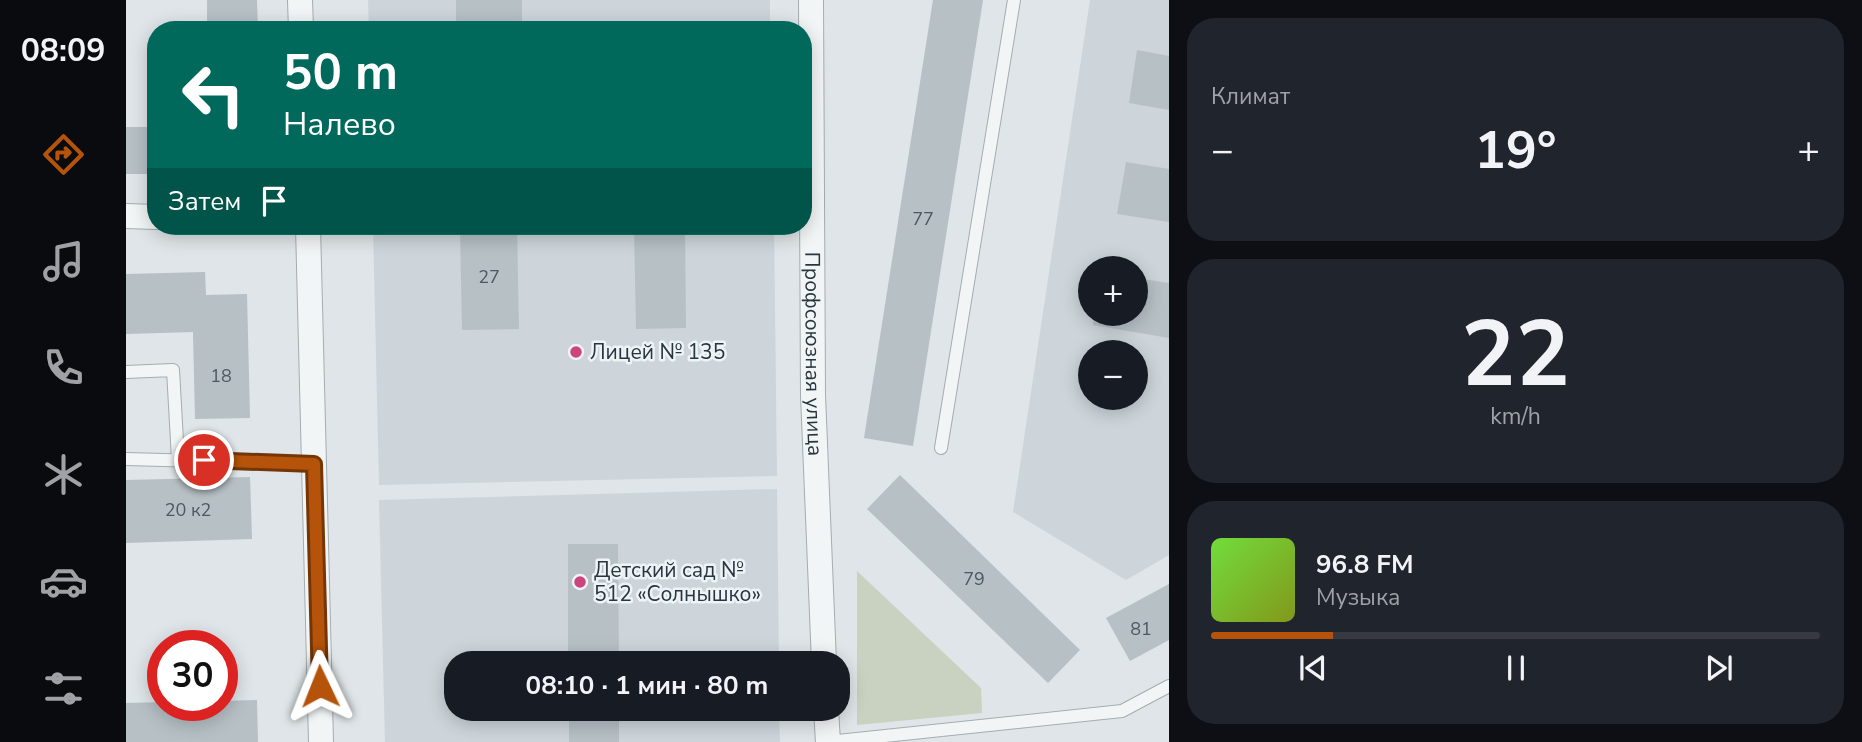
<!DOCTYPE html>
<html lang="ru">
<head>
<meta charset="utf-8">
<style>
  :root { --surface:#171b24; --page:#20242c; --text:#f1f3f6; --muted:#9ea1a6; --line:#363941; --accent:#b45309 }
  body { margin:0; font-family:"Nunito Sans",sans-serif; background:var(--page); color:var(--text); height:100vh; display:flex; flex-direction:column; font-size:26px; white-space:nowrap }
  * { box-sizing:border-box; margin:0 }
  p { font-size:23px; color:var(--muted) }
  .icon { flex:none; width:38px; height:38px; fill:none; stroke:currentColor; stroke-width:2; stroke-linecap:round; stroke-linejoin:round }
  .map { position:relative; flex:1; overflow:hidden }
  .sheet { display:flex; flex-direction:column; gap:18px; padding:18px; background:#0d0f14; width:693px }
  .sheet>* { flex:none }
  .guide { position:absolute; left:21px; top:21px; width:665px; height:214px; border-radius:28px; box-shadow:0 4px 18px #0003; background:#00695c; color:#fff; overflow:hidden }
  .controls { position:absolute; left:952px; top:256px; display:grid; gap:14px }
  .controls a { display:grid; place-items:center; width:70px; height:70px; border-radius:50%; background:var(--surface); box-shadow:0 4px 18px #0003; font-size:35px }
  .speed { position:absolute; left:21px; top:630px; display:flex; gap:14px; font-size:35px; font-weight:700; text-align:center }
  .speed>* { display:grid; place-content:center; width:91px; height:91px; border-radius:50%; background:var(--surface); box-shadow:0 4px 18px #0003; line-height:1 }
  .speed .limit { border:10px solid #d22; background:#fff; color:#111 }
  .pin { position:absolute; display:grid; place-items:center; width:60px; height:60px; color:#fff; margin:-30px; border:4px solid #fff; border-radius:50%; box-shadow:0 2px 7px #0007 }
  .me { position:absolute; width:77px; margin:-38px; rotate:358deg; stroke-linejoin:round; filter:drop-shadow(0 0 5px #0008) }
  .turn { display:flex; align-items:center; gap:24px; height:147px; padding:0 21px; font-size:32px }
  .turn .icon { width:91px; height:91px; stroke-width:2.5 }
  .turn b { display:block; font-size:49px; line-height:60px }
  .then { display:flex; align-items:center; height:66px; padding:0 21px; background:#0003; gap:14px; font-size:26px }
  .big { font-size:52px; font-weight:700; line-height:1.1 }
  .sheet .tile { flex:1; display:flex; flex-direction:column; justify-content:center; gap:10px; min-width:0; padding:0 24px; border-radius:28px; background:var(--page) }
  .sheet .dial { align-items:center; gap:0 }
  .dial b { font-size:91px; line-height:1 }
  .song { display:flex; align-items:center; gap:21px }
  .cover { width:84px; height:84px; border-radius:10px; background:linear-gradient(135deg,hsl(100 70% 55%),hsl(70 70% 35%)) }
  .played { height:7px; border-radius:4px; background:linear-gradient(90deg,var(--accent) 20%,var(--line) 20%) }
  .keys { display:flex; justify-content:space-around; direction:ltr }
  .heat { display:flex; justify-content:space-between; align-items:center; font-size:38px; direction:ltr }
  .trip { position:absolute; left:318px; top:651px; width:406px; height:70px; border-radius:28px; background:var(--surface); box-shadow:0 4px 18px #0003; font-weight:700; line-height:70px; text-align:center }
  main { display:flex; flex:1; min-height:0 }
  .tab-bar { display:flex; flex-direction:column; width:126px; justify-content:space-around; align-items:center; background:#090b0e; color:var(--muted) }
  .tab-bar .icon { width:49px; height:49px }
  .tab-bar .selected { color:var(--accent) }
  .tab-bar b { font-size:32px; color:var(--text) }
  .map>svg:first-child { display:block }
  .built { fill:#cdd5da; fill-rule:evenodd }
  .green { fill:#c9d2c0 }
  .building { fill:#b6c0c5 }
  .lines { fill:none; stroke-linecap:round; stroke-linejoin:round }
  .lane-casing { stroke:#a4adb2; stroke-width:14 }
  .street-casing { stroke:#a4adb2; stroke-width:26 }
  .lane { stroke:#f2f5f6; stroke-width:12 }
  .street { stroke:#f2f5f6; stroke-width:24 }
  .route-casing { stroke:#753606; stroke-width:18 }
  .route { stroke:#b45309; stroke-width:12 }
  .poi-dot { fill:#cc467d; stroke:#eef3f6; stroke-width:2.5 }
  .labels { text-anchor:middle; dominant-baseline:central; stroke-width:5; stroke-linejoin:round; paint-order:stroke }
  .number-label { font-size:18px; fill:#4c5860 }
  .poi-label { font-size:21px; fill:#28363f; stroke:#eef3f6; text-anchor:start }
  .street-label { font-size:21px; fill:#28363f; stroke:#eef3f6 }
</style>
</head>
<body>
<main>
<nav class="tab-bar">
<b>08:09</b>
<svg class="icon selected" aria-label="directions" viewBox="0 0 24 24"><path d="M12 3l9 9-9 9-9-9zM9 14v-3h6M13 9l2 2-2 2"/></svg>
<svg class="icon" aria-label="music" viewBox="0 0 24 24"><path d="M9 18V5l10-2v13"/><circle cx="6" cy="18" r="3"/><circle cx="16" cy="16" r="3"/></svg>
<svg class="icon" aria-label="phone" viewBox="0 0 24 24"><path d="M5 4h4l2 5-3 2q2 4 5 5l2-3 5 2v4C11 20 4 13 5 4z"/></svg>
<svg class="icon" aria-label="climate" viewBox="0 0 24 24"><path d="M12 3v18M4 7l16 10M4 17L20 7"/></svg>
<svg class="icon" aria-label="car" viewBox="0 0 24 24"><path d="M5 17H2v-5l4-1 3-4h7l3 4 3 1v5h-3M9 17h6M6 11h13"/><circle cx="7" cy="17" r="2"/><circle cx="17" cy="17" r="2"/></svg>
<svg class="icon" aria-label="filters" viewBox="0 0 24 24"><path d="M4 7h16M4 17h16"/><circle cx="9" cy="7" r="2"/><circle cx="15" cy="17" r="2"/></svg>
</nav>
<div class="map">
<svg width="1043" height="742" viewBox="0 0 1043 742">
  <rect width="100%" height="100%" fill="#dfe5e8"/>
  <g class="built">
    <polygon points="242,0 644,0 644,30 243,30"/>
    <path d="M964 0H1043V555L1000 580 887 512ZM964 268H1010V313H964ZM964 352H1010V397H964Z"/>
    <polygon points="247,226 648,226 651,476 253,485"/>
    <polygon points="651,489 653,663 331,663 331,709 653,709 654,742 259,742 253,500"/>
  </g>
  <polygon class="green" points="731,571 855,688 856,713 731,725"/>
  <g class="building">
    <polygon points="81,0 131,0 132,30 81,30"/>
    <polygon points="330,0 396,0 396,22 388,22 388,30 330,30"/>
    <polygon points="807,0 857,0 787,446 738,438"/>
    <polygon points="1011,50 1043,56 1043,110 1003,103"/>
    <rect x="0" y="127" width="30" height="47"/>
    <polygon points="1000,162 1043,169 1043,222 991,214"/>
    <polygon points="334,226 391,226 393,329 336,330"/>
    <polygon points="508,226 559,226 560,328 510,329"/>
    <polygon points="79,272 80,295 121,294 124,418 69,419 67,332 0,334 0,274"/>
    <polygon points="1010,278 1043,283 1043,338 967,325 968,313 1010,313"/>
    <polygon points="774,475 954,650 922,683 741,509"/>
    <polygon points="124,477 126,539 0,543 0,480"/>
    <polygon points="442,544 492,544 493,663 442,663"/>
    <polygon points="1043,584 1043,640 1004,661 980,618"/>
    <polygon points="131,700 132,742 0,742 0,703 37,702 37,705 96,705 96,701"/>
    <rect x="443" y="709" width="50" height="33"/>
  </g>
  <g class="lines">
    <defs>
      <g id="lane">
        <polyline points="0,372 47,370 52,459"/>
        <polyline points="815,448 888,0"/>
        <polyline points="0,459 188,464"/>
        <polyline points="702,742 996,711 1043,686"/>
      </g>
      <g id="street">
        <polyline points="174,0 175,30"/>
        <path id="s1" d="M685 0 687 395 698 663"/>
        <polyline points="0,216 30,217"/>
        <polyline points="182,226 195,742"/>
        <polyline points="700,709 702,742"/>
      </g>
    </defs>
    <use href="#lane" class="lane-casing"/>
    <use href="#street" class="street-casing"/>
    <use href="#lane" class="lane"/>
    <use href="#street" class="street"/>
  </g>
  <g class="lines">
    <defs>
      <polyline id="route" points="78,460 188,464 194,686"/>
    </defs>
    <use href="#route" class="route-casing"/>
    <use href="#route" class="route"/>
  </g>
  <g class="poi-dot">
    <circle cx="450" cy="352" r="7"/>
    <circle cx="454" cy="582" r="7"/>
  </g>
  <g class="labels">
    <g class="number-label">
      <text x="797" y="219">77</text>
      <text x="363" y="277">27</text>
      <text x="95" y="376">18</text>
      <text x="62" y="510">20 к2</text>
      <text x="848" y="579">79</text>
      <text x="1015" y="629">81</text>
    </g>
    <g class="poi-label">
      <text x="464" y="352">Лицей № 135</text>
      <text x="468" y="570">Детский сад №<tspan x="468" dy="24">512 «Солнышко»</tspan></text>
    </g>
    <g class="street-label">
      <text stroke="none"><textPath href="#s1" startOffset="354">Профсоюзная улица</textPath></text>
    </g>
  </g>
</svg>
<div class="controls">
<a>+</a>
<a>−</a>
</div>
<div class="speed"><div class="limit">30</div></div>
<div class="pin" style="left:78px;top:460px;background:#d93025"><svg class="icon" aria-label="arrive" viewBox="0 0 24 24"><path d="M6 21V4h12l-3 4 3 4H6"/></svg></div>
<svg class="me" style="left:194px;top:686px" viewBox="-20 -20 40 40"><path d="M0-17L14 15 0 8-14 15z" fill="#b45309" stroke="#fff" stroke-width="4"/></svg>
<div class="trip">08:10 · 1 мин · 80 m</div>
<div class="guide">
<div class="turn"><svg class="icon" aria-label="left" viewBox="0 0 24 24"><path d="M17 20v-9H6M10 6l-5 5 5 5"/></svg><div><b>50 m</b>Налево</div></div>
<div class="then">Затем<svg class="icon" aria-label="arrive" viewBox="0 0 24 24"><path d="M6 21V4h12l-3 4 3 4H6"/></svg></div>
</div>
</div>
<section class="sheet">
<div class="tile"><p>Климат</p>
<div class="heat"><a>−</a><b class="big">19°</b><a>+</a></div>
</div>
<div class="tile dial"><b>22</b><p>km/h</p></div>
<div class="tile">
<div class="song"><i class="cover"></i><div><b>96.8 FM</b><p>Музыка</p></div></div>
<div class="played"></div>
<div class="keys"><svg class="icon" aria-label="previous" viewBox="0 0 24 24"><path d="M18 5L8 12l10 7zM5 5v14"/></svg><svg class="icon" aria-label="pause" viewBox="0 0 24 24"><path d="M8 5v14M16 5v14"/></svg><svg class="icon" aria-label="next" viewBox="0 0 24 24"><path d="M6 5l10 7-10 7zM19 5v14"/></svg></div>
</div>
</section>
</main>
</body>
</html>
